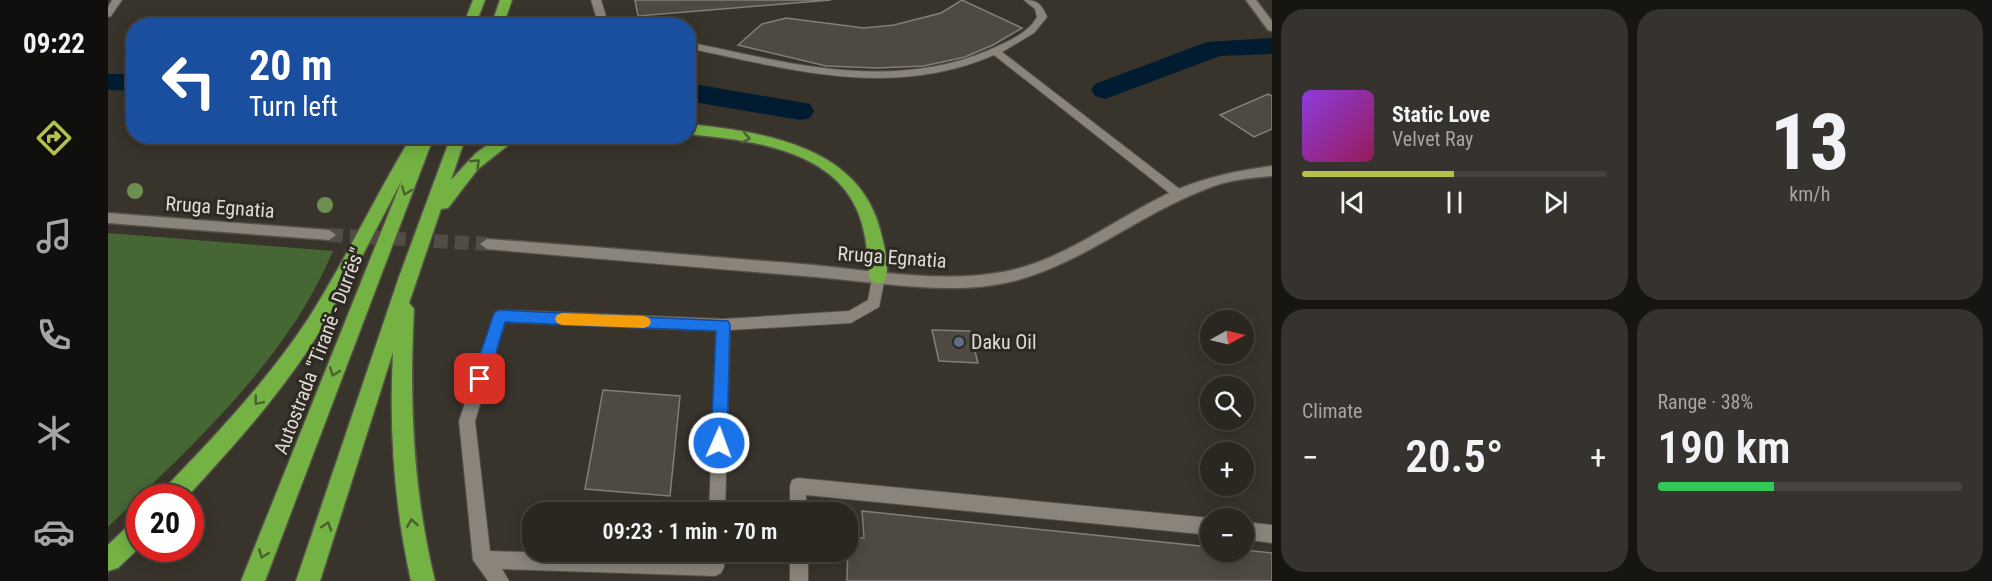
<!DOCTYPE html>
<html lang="en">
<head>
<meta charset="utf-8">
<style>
  :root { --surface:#2a2620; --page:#36322d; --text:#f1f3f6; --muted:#a5a5a5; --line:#46433e; --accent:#b4c24a }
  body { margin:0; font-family:"Roboto Condensed",sans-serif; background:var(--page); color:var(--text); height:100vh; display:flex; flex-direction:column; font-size:22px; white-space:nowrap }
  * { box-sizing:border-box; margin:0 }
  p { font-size:20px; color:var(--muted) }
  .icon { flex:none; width:33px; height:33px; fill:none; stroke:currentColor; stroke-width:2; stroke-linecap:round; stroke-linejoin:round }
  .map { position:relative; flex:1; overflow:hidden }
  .details { display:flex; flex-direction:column; gap:9px; padding:9px; background:#171512; width:720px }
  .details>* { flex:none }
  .hud { position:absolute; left:18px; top:18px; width:570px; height:126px; border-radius:24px; box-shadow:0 3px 15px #0003,0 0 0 2px var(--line); background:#1a4fa0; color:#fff; overflow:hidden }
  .needle { width:39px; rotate:82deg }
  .buttons { position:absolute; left:1092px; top:310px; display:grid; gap:12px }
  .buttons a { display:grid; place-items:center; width:54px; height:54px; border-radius:50%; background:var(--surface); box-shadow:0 3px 15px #0003,0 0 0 2px var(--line); font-size:30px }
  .speed { position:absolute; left:18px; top:484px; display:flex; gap:12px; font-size:30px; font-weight:700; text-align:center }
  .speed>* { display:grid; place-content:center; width:78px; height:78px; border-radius:50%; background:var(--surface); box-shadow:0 3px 15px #0003,0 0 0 2px var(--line); line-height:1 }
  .speed .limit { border:9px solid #d22; background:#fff; color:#111 }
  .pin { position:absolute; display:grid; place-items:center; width:51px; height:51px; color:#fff; margin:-26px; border-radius:12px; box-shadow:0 3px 9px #0006 }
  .me { position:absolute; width:66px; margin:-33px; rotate:2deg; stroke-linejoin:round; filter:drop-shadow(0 0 4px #0008) }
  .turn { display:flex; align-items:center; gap:21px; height:126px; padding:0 24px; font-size:27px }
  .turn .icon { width:78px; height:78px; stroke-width:2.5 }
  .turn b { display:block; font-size:42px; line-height:51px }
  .big { font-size:45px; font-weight:600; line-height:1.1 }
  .details .tile { flex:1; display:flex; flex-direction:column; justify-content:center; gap:9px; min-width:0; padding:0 21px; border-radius:24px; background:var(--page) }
  .details .dial { align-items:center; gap:0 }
  .dial b { font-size:78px; line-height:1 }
  .song { display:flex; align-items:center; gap:18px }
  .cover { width:72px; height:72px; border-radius:9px; background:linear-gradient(135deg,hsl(270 70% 55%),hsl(330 70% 35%)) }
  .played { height:6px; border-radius:3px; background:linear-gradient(90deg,var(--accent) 50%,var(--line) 50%) }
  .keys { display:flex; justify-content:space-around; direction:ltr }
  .heat { display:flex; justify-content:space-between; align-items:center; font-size:33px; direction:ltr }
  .charge { height:9px; border-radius:4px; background:linear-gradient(90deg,#34c759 38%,var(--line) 0) }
  .details .tiles { flex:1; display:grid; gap:9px; grid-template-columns:repeat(2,1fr) }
  .trip { position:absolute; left:414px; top:502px; width:336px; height:60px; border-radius:24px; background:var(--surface); box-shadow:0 3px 15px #0003,0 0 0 2px var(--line); font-weight:600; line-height:60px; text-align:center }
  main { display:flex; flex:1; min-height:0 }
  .tab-bar { display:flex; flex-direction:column; width:108px; justify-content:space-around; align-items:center; background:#110f0d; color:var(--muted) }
  .tab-bar .icon { width:42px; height:42px }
  .tab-bar .on { color:var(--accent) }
  .tab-bar b { font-size:27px; color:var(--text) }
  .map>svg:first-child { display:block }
  .green { fill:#466634 }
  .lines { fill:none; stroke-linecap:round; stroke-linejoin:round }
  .canal { fill:#011c30; fill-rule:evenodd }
  .building { fill:#4f4a41; stroke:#847e75; stroke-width:1.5 }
  .secondary-tunnel { stroke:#514c45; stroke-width:14; stroke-dasharray:14 7; stroke-linecap:butt }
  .lane-casing { stroke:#55514a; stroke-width:2 }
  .secondary-casing { stroke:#55514a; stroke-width:3 }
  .highway-casing { stroke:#55514a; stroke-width:3 }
  .lane { fill:#8a847b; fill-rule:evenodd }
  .secondary { fill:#8a847b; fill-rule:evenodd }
  .highway { fill:#74b244; fill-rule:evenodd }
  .tree { fill:#6d9050 }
  .oneway { stroke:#4a602f }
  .route { fill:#1a73e8; stroke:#114b97; stroke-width:1.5 }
  .slow { fill:#f59e0b }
  .service-dot { fill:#5c6f8a; stroke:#2e2921; stroke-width:2 }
  .labels { text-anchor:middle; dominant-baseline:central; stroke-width:6; stroke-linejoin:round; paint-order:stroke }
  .street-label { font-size:20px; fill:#dfdcd7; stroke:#2e2921 }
  .poi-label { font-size:20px; fill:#dfdcd7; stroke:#2e2921; text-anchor:start }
</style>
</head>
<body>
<main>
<nav class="tab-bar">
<b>09:22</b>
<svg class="icon on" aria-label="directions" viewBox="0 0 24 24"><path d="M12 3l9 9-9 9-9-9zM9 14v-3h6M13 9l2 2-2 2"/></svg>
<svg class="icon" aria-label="music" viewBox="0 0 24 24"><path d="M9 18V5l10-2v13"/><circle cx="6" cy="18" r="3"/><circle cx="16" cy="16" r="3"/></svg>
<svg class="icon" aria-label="phone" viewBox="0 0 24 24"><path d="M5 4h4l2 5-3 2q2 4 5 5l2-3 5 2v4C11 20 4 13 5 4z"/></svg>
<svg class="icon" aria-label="climate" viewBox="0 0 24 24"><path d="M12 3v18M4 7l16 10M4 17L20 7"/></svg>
<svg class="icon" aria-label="car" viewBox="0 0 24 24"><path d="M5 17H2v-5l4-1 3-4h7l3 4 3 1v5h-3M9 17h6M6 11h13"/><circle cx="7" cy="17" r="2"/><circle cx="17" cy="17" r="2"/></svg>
</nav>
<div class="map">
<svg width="1164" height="581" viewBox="0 0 1164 581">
  <rect width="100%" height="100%" fill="#38332b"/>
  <path class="green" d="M0 233 225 251C179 361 84 445 0 527Z"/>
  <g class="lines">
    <g class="canal">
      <polygon points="1164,38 1164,54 1112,56 997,99 987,96 983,90 987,84 1099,42"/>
      <polygon points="0,74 26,74 26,91 0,90"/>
      <polygon points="580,83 692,102 702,104 706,111 702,118 692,120 580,101"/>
    </g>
  </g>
  <g class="building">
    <polygon points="527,0 723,0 530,16"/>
    <polygon points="854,0 914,28 885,45 857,57 816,66 769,68 718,66 630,45 654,24 678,18 756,28 786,25 833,13"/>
    <polygon points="1160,94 1164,96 1164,129 1146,137 1112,115"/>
    <polygon points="824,330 862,331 870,363 831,361"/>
    <polygon points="495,390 572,396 562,496 477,489"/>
    <polygon points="754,511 1102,547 1102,552 1136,550 1164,553 1164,581 739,581 740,537 756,538"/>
  </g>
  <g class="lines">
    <polyline class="secondary-tunnel" points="221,235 379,244"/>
    <defs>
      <g id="lane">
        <polygon points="4,0 14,0 3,16 0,17 0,7"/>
        <polygon points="483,0 493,0 501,26 491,26"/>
        <path d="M916 0C930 0 934 5 939 17L926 33 894 52 1073 190 1075 193 1073 196H1065L886 55C785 99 683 70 580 48V42C681 63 782 92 881 50 898 42 920 34 929 17L927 9Z"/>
        <polygon points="770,272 775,273 777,277 771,307 743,323 622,330 617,513 601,513 608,331 397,322 367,421 382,551 598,558 598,552 616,552 616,567 613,573 607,576 394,569 401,581 380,581 365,560 351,421 387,312 392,310 615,319 741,311 760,300 765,273"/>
        <polygon points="690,478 1102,518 1102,535 698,495 698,513 682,513 682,486 684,480"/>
        <polygon points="1136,522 1164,525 1164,543 1136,539"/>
        <rect x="682" y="552" width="18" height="29"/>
      </g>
      <g id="secondary">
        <polygon points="1138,0 1148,0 1164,21 1164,31 1160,30"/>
        <path d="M1164 166V176C1141 178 1119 180 1098 189 1030 215 973 265 902 282 843 296 769 282 708 277 599 268 489 259 379 249L372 244 379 239C488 247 596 256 705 265 768 271 837 284 900 271 957 259 1007 219 1059 194 1093 178 1127 171 1164 166Z"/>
        <polygon points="0,213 221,230 228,235 221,240 0,223"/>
      </g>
      <g id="highway">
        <polygon points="365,0 377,0 367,26 355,26"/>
        <polygon points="392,0 404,0 395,26 383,26"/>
        <path d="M580 124C656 132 753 146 773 233 776 246 783 269 776 282L770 284 764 282 761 277C760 254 758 231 749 210 722 148 638 140 580 134Z"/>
        <path d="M311 136H326L157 581H133L294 180C263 238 235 297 198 353 163 405 120 452 78 498H52L55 490C107 436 159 381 200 319 237 261 266 198 302 139H310Z"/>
        <path d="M343 136H358L343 180 368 153 388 139 412 136 370 169 340 208 333 209 301 303 306 309C301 401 305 491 327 581H303C286 505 281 430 285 352L212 581H188L291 277Z"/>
        <polygon points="32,519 32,547 10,568 0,571 0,545 24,522"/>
      </g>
    </defs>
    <use href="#lane" class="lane-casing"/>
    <use href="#secondary" class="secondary-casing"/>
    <use href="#highway" class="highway-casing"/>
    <use href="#lane" class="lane"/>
    <use href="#secondary" class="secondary"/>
    <use href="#highway" class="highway"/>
  </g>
  <g class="tree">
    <circle cx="27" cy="191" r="8"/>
    <circle cx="217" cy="205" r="8"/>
  </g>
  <defs><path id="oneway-chevron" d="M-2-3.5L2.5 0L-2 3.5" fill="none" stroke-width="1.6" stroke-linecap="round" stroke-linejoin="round" transform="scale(1.5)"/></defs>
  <g class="oneway">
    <use href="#oneway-chevron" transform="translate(638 138) rotate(10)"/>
    <use href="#oneway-chevron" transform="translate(368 163) rotate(-44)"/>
    <use href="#oneway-chevron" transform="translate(298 191) rotate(111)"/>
    <use href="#oneway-chevron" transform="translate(226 372) rotate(111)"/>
    <use href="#oneway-chevron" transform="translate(150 401) rotate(130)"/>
    <use href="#oneway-chevron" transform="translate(304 523) rotate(-99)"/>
    <use href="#oneway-chevron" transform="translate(219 526) rotate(-72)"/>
    <use href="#oneway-chevron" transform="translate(155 554) rotate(111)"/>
  </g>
  <polygon class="route" points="392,310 620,321 622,325 619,443 617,448 611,450 605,448 603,443 608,331 397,322 380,379 377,384 372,386 367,384 364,379 385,316 387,312"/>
  <polygon class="slow" points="454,313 536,316 541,318 543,322 541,326 536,328 454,325 449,323 447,319 449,315"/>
  <circle class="service-dot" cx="851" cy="342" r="6"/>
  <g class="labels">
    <g class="street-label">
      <text transform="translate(112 207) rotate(4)">Rruga Egnatia</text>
      <text transform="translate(784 257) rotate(4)">Rruga Egnatia</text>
      <text transform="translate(211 351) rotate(-69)">Autostrada "Tiranë - Durrës"</text>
    </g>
    <g class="poi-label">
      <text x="863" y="342">Daku Oil</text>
    </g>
  </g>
</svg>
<div class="buttons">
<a><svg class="needle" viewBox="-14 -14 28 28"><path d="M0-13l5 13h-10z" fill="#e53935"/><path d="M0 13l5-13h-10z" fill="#a5a5a5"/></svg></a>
<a><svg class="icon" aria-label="search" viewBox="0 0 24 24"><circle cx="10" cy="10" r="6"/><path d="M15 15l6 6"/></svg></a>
<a>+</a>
<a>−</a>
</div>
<div class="speed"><div class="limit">20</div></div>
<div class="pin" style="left:372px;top:379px;background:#d93025"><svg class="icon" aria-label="arrive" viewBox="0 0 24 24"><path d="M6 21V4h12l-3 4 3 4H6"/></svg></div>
<svg class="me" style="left:611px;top:443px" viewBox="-20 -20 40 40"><circle r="17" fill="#1a73e8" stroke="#fff" stroke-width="3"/><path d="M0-11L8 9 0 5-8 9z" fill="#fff"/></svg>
<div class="trip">09:23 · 1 min · 70 m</div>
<div class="hud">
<div class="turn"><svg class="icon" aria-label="left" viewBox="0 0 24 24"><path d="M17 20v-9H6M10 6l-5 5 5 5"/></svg><div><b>20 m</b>Turn left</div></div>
</div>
</div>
<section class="details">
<div class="tiles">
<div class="tile">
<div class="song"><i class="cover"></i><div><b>Static Love</b><p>Velvet Ray</p></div></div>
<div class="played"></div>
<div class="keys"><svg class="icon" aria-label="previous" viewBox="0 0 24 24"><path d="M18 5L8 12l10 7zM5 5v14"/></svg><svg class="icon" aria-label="pause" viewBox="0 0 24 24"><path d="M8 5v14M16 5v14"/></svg><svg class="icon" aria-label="next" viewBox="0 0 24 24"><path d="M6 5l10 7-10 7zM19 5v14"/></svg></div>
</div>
<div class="tile dial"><b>13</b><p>km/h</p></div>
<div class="tile"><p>Climate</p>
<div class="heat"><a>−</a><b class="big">20.5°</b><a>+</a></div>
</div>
<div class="tile"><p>Range · 38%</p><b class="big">190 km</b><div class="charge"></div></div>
</div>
</section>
</main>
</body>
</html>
